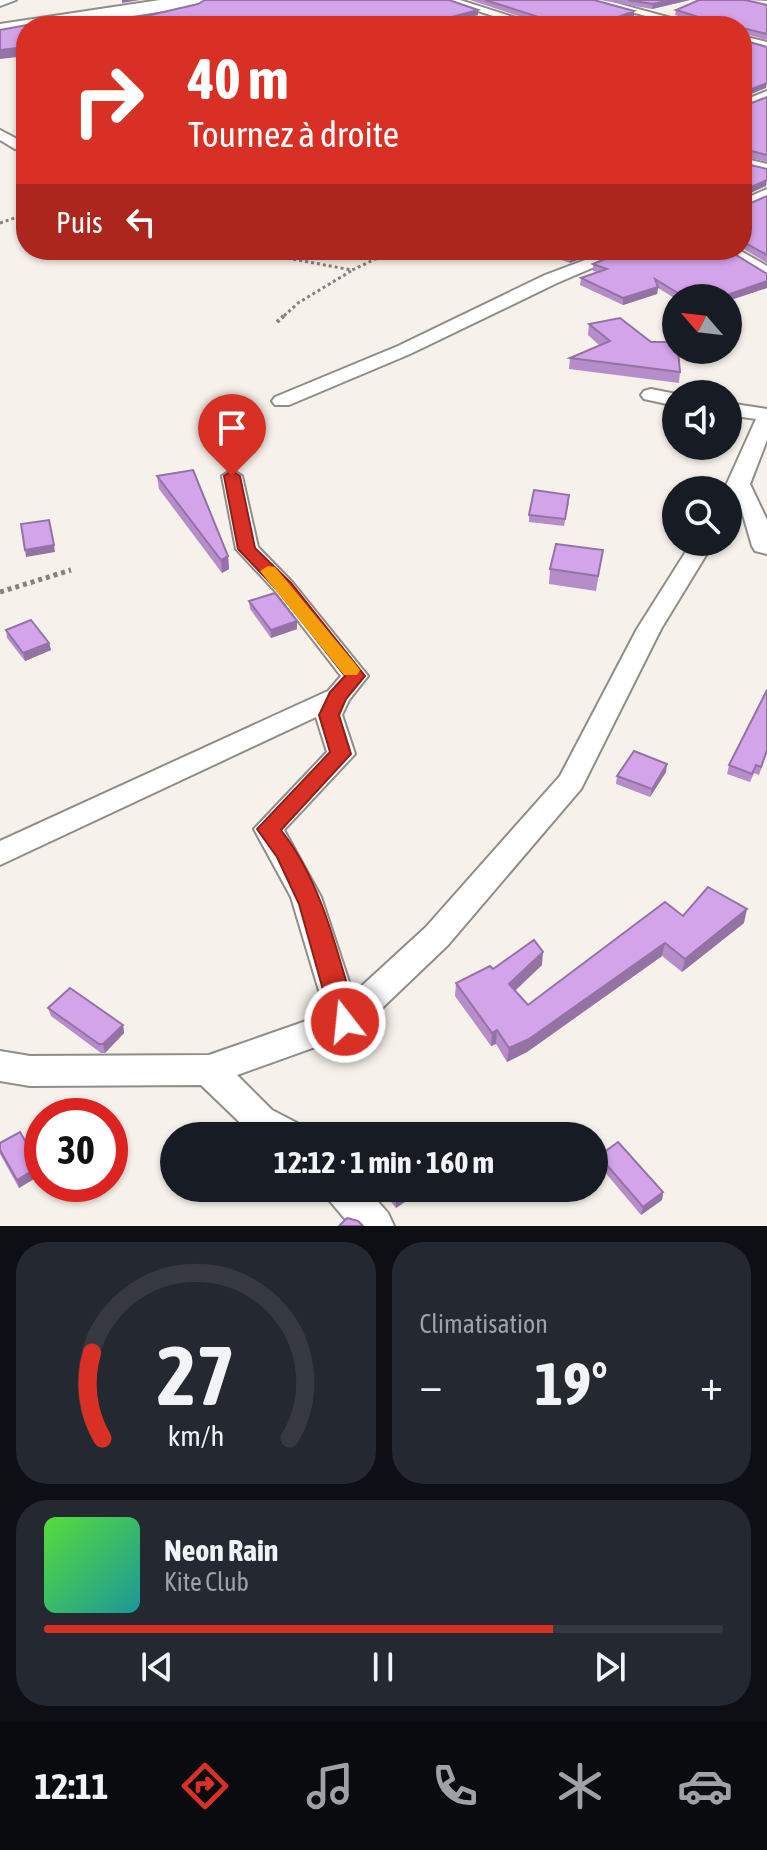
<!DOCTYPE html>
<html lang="fr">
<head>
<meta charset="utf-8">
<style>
  :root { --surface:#171b24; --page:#242831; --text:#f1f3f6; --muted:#9ea1a6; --line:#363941; --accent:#d93025 }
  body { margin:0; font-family:"Asap Condensed",sans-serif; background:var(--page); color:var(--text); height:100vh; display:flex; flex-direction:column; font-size:30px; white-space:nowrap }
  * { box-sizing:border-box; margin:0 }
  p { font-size:26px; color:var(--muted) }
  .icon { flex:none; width:44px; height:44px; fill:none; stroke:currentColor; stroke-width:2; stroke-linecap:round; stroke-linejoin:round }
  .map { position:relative; height:1226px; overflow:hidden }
  .details { display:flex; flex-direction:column; gap:16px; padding:16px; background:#0d0f14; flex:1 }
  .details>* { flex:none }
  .banner { position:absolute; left:16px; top:16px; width:736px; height:244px; border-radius:32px; box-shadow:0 2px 6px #0004; background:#d93025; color:#fff; overflow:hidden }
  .needle { width:52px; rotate:298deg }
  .fabs { position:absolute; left:662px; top:284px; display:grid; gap:16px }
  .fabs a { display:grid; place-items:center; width:80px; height:80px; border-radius:50%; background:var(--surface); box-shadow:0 2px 6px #0004; font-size:40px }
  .speed { position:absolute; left:24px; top:1098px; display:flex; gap:16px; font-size:40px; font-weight:700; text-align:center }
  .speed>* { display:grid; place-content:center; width:104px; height:104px; border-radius:50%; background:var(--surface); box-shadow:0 2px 6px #0004; line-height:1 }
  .speed .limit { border:12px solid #d22; background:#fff; color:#111 }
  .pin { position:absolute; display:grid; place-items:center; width:68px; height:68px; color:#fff; margin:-82px -34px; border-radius:50% 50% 50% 0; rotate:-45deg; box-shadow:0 0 8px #0007 }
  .pin .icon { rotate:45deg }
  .me { position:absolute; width:88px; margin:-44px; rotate:344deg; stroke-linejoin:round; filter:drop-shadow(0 0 6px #0008) }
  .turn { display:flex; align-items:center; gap:28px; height:168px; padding:0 40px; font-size:36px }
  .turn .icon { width:104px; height:104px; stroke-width:2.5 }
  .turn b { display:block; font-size:56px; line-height:68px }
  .then { display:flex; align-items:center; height:76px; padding:0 40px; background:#0003; gap:16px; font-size:30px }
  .big { font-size:60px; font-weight:700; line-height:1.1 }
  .details .widget { flex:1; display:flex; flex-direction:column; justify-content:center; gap:12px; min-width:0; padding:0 28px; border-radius:32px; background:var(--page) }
  .details .dial { align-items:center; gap:0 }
  .dial svg { height:208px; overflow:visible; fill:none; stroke:var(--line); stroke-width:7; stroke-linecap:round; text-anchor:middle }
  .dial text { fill:var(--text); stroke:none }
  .song { display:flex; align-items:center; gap:24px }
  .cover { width:96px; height:96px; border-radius:12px; background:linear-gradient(135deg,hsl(110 70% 55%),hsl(180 70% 35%)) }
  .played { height:8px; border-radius:4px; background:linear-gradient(90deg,var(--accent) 75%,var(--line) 75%) }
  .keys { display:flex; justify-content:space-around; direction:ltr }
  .heat { display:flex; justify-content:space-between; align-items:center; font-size:44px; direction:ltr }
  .details .tiles { flex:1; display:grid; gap:16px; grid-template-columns:1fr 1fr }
  .widget:last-child { grid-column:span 2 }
  .trip { position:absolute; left:160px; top:1122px; width:448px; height:80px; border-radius:40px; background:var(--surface); box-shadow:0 2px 6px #0004; font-weight:700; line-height:80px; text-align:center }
  .menu { display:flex; height:128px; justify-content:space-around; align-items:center; background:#090b0e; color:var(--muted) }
  .menu .icon { width:56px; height:56px }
  .menu .active { color:var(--accent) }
  .menu b { font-size:36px; color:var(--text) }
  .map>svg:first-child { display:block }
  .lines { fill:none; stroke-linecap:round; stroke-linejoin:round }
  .street-casing { stroke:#908c86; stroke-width:4 }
  .highway-casing { stroke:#908c86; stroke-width:4 }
  .path-far2 { stroke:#85817d; stroke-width:3; stroke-dasharray:3 3; stroke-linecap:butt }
  .path-far1 { stroke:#85817d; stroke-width:4; stroke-dasharray:3 3; stroke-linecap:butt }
  .path { stroke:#85817d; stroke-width:5; stroke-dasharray:4 4; stroke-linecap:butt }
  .street { fill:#fff; fill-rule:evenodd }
  .highway { fill:#fff; fill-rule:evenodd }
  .wall { fill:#b68dc9 }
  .shaded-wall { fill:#9473a4 }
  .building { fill:#d4a4ea; stroke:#9473a4; stroke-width:2 }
  .route { fill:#d93025; stroke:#8d1f18; stroke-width:2 }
  .slow { fill:#f59e0b }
</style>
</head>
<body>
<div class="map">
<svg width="767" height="1226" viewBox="0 0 767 1226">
  <rect width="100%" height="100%" fill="#f6f1ea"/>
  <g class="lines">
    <defs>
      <g id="street">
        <polygon points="0,0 16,0 0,6"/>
        <polygon points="444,0 460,0 541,26 524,26"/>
        <polygon points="588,0 605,0 700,26 682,26"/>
        <polygon points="744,0 767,1 767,7 745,2"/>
        <polygon points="742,36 767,42 767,49 742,43"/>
        <polygon points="767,91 767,99 742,109 742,101"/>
        <polygon points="0,130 21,141 26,140 26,148 15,149 0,140"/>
        <polygon points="742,158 767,164 767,172 742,166"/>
        <polygon points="767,189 767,199 742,210 742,200"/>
        <polygon points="612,250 634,250 557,283 410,354 289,405 275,405 272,401 275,397 398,346 545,275"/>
        <polygon points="720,250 739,250 767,266 767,278"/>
        <polygon points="651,389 676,394 676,406 644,399 641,395 644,391"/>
        <polygon points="728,403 767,409 767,440 750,484 767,520 767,554 755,551 752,546 739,501 728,507 728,490 724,490 756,419 728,415"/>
        <polygon points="232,470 242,476 258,547 292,582 368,676 349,700 342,715 355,754 284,830 321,897 353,994 426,927 560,776 637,629 692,542 714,542 661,629 581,789 448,945 357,1032 237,1075 272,1110 299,1124 304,1136 254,1136 201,1085 30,1086 0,1081 0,1051 30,1056 209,1055 326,1014 291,897 254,829 327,752 316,717 0,865 0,841 328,691 341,676 276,592 236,549 222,476"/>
        <polygon points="324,1188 366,1188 388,1213 394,1226 351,1226 329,1200"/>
      </g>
      <polygon id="highway" points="160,0 208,0 198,6 66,26 26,26 26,32 0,36 0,24"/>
    </defs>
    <use href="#street" class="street-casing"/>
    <use href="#highway" class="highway-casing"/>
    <g class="path-far2">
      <polyline points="0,223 26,214"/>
      <polyline points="222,250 265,254 352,270 395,250"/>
      <polyline points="284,316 298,303 351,271"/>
    </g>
    <polyline class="path-far1" points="277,322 286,314"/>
    <polyline class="path" points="0,592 71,570"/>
    <use href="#street" class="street"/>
    <use href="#highway" class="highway"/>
  </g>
  <g class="wall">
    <polygon points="470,0 594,0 634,11 634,16 616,23 701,23 675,15 676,10 767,5 767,40 743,33 742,26 103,26 478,10 478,15 448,23 536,24 540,23"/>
    <polygon points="600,0 690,0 652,9"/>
    <polygon points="767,97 767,162 742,156 742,105 744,106"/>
    <polygon points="767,196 767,263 742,248 742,205 744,206"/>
    <polygon points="534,250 603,250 570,263"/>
    <polygon points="593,264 728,298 676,298 676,299 658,288 657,294 623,305 580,285 581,278 597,272 593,271"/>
    <polygon points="589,324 680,372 679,383 569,369 570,358 600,346 588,335"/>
    <polygon points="157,476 228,556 229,569 222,573 159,489"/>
    <polygon points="569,502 564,526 529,522 529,515"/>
    <polygon points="603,550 596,591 549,584 550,569"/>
    <polygon points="249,601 297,621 297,629 271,638 250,609"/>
    <polygon points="6,630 49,643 51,650 25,661 7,638"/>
    <polygon points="767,690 767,753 759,775 754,773 750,782 727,774 729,765"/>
    <polygon points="666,772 650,797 616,784 617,776"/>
    <polygon points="683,916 744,923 682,972 662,956 527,1052 507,1062 496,1044 491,1046 455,996 456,983 493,969 542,965 515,991 528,1005"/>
    <polygon points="48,1008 123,1025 124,1033 105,1053 101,1053 51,1016"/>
    <polygon points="0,1143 40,1166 42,1174 19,1188 0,1154"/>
    <polygon points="599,1156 663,1192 662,1200 641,1215 598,1164"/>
    <polygon points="380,1188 425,1188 396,1208"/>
  </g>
  <g class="shaded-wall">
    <polygon points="122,0 140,0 122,3"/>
    <polygon points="670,0 690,0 652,9 653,4"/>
    <polygon points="478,10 478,15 448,23 447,26 448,18"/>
    <polygon points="634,11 634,16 616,23 616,18"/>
    <polygon points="26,47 26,56 0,59 0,50"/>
    <polygon points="767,83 766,88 742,98 742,93"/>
    <polygon points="767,180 766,186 742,197 742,191"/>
    <polygon points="586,250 603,250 570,263 570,256"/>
    <polygon points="767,281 767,288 728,301 728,298 719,298"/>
    <polygon points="658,287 657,294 623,305 623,298"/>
    <polygon points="54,545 55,552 26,557 25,550"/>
    <polygon points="228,556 229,569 222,573 221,560"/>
    <polygon points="297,621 297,629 271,638 271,630"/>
    <polygon points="49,643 51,650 25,661 23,653"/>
    <polygon points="667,764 666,772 650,797 652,789"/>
    <polygon points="747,909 744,923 682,972 685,959"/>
    <polygon points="665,943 662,956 527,1052 507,1062 509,1048"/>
    <polygon points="543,952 542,965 508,997 509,984"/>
    <polygon points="123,1025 124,1033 105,1053 103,1044"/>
    <polygon points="497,1030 496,1044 491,1046 492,1033"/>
    <polygon points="40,1166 42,1174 19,1188 17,1180"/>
    <polygon points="413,1188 425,1188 396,1208 396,1200"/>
    <polygon points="663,1192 662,1200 641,1215 643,1207"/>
  </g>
  <g class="building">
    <polygon points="205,0 449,0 478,10 448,18 447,23 502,17 536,24 544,22 542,18 485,0 594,0 634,11 616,18 616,23 656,17 703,23 702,18 676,10 699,0 745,0 767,5 767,34 743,28 742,29 742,26 103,26 198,4"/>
    <polygon points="628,0 670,0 653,4"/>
    <polygon points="48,21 52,26 26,26 26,47 0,50 0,30"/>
    <polygon points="742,40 767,47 767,83 742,93"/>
    <polygon points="767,97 767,155 744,149 742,150 742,105 744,106"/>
    <polygon points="742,162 742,163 767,169 767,180 742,191"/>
    <polygon points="767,196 767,255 742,241 742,205 744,206"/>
    <polygon points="553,250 586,250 570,256"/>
    <polygon points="627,250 728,250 767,274 767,281 719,298 686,298 655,279 658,287 623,298 581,278 607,269 593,264"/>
    <polygon points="620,318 651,342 676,342 676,350 678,350 680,372 570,358 610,341 589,324"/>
    <polygon points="193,470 228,556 221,560 157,476"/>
    <polygon points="534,490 569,495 565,519 529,515"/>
    <polygon points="49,520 54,545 25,550 21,524"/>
    <polygon points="556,544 603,550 598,576 550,569"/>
    <polygon points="275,593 297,621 271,630 249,601"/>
    <polygon points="31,620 49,643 23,653 6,630"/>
    <polygon points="767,690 767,750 761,767 756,765 752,774 729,765"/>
    <polygon points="634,751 667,764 652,789 617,776"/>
    <polygon points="708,887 747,909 685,959 665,943 529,1039 509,1048 497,1030 492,1033 456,983 490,966 493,969 534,940 543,952 509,984 528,1005 665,902 683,916"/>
    <polygon points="70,988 123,1025 103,1044 99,1044 48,1008"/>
    <polygon points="20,1132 40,1166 17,1180 0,1150 0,1143"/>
    <polygon points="618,1142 663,1192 643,1207 599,1156"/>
    <polygon points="386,1188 413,1188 396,1200"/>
    <polygon points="347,1218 358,1221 363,1226 339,1226"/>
  </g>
  <path class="route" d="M232 471 240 476 255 548 291 583 365 676 346 699 339 715 351 754 281 830C324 885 338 957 358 1022L354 1030 345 1033 336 1030 332 1022 299 904 277 857 257 829 330 752 319 715 330 692 345 676 278 591 238 549 224 476Z"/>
  <polygon class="slow" points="268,566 275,567 357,666 360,670 357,675 344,675 260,571"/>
</svg>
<div class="fabs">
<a><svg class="needle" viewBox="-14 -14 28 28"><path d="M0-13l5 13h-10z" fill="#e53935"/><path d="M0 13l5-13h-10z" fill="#9ea1a6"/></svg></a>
<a><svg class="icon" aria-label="sound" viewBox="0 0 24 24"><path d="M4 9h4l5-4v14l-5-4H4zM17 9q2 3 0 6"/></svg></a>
<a><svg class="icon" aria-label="search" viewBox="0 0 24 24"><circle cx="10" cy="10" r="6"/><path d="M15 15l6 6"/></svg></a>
</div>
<div class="speed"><div class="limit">30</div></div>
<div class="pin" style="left:232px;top:476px;background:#d93025"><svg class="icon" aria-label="arrive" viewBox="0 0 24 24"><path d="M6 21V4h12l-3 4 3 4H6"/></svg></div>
<svg class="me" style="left:345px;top:1022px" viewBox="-20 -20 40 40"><circle r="17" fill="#d93025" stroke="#fff" stroke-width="3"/><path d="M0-11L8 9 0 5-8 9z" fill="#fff"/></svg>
<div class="trip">12:12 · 1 min · 160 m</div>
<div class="banner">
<div class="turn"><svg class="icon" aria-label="right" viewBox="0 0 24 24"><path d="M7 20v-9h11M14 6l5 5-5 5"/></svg><div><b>40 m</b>Tournez à droite</div></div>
<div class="then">Puis<svg class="icon" aria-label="left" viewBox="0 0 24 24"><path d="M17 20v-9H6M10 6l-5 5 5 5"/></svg></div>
</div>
</div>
<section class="details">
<div class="tiles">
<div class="widget dial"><svg viewBox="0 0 100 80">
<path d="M14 69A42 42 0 1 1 86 69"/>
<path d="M14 69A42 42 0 0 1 10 36" stroke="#d93025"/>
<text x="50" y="56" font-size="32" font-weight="700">27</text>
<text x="50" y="72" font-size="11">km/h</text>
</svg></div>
<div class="widget"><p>Climatisation</p>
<div class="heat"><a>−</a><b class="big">19°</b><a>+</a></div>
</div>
<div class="widget">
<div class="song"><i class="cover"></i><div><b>Neon Rain</b><p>Kite Club</p></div></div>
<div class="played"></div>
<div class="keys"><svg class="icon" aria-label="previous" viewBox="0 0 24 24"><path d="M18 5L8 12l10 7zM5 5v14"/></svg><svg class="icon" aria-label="pause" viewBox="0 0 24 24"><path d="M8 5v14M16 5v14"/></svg><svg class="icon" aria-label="next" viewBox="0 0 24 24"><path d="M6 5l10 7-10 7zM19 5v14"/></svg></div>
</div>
</div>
</section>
<nav class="menu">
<b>12:11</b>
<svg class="icon active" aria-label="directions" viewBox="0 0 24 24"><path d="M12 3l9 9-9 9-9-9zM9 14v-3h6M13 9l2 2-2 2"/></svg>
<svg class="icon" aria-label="music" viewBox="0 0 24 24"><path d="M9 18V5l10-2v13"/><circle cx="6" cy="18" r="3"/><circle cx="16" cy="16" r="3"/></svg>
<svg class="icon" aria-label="phone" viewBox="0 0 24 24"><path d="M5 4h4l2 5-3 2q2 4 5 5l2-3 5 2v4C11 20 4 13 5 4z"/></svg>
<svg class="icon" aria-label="climate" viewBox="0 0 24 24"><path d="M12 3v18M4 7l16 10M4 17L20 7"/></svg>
<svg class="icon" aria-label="car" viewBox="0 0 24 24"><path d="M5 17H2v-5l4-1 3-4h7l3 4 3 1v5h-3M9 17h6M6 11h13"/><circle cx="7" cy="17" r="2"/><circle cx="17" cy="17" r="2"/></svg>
</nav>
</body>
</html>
